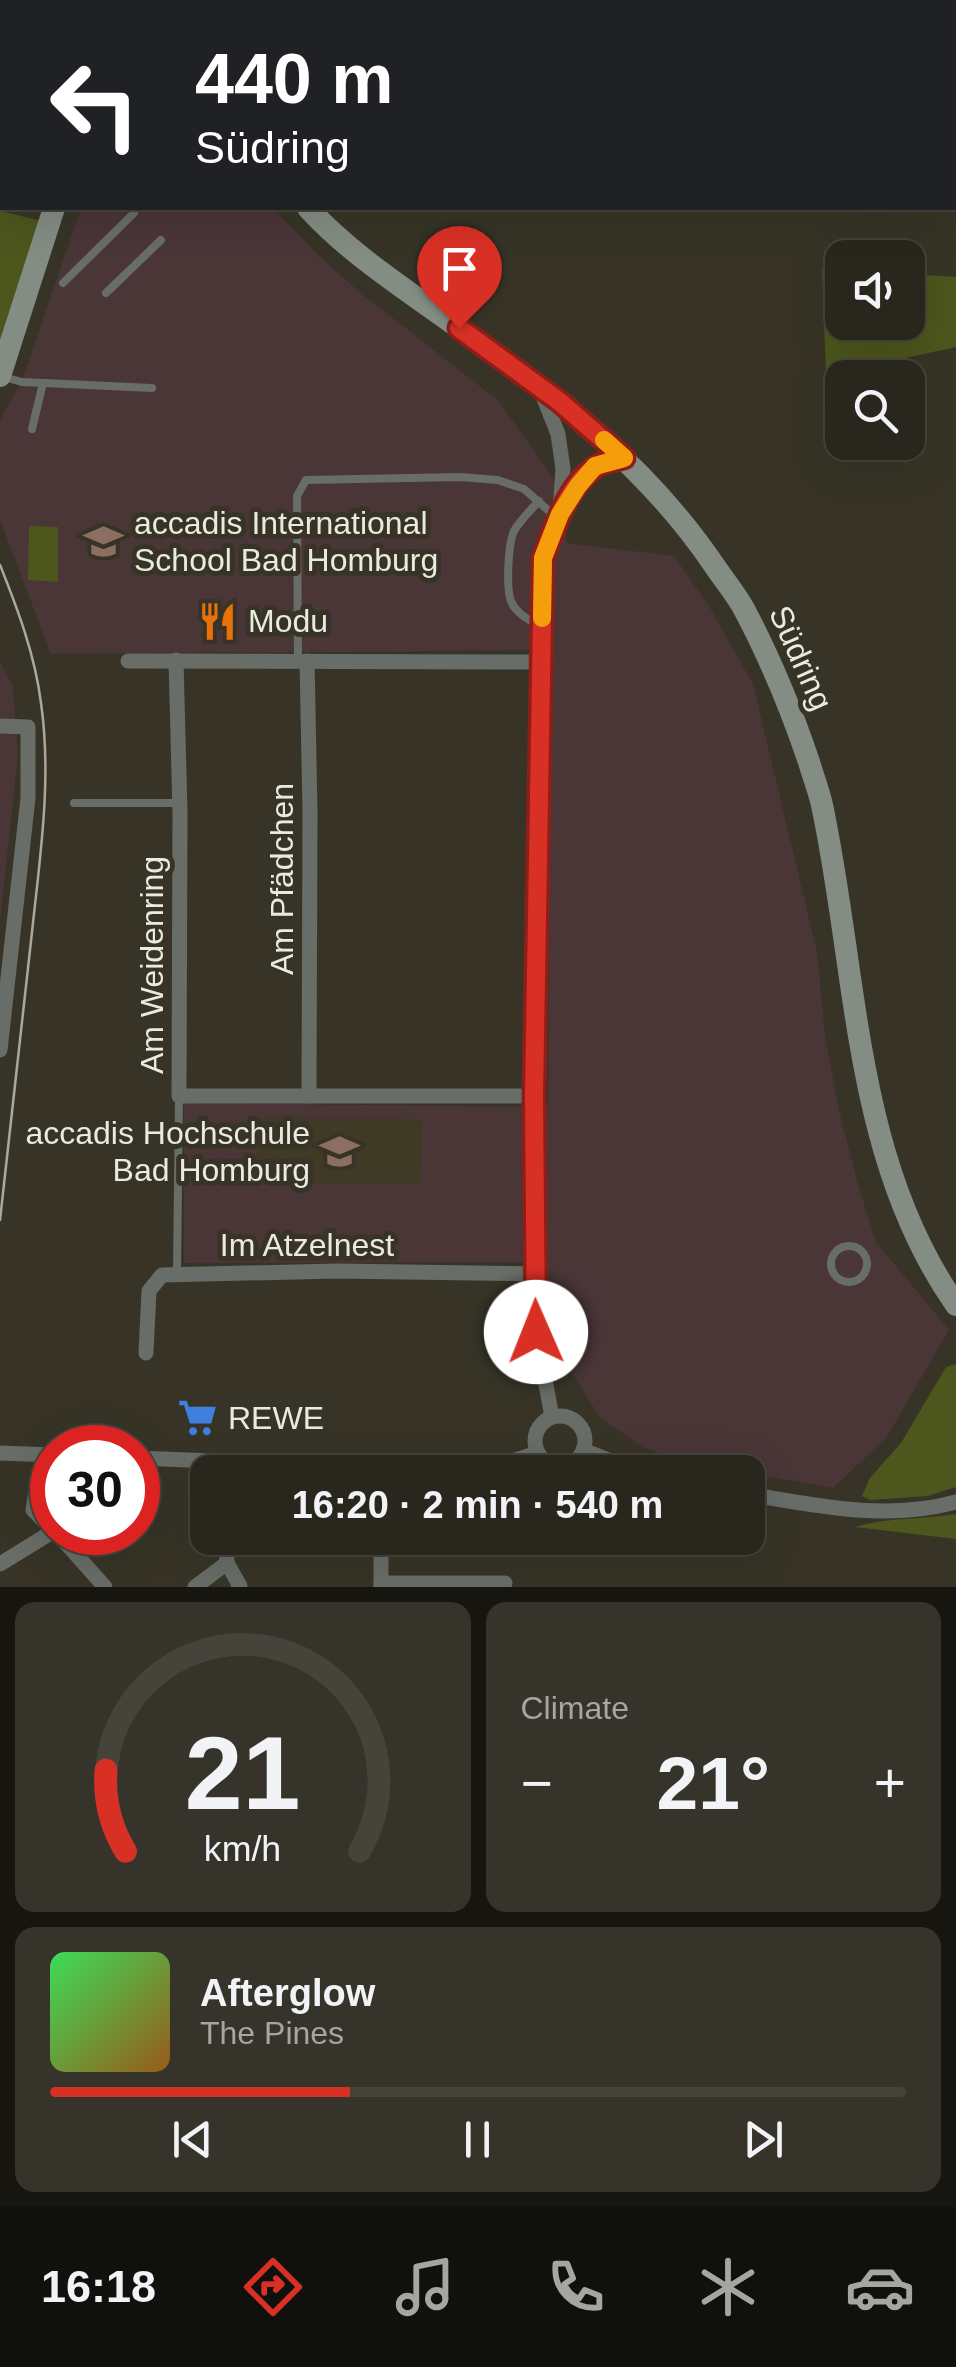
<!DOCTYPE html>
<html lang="en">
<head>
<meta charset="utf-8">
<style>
  :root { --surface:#29271d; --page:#35332a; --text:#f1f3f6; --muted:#a5a5a4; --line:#45443b; --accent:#d93025 }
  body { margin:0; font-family:Arial,sans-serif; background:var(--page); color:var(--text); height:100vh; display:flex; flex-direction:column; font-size:38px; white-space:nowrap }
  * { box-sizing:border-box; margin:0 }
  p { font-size:32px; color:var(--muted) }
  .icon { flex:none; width:55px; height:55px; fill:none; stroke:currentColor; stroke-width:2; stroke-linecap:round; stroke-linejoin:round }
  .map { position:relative; height:1587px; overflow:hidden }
  .side { display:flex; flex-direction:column; gap:15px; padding:15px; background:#171510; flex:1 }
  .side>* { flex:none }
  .guide { position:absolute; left:0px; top:0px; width:958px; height:210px; box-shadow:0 10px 40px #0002,0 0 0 2px var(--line); background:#202124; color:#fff; overflow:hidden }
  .tools { position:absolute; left:825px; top:240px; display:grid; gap:20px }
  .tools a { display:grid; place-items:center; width:100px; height:100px; border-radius:20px; background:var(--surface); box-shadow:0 10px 40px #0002,0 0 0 2px var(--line); font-size:50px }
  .speed { position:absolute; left:30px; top:1425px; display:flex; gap:20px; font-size:50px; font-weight:700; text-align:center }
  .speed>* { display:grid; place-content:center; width:130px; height:130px; border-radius:50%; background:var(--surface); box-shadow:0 10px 40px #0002,0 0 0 2px var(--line); line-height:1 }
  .speed .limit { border:15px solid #d22; background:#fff; color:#111 }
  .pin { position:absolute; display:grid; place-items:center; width:85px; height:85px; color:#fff; margin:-102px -42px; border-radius:50% 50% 50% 0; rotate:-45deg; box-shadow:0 0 10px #0007 }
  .pin .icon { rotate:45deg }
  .me { position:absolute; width:110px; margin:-55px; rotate:359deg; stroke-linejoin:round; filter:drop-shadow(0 0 8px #0008) }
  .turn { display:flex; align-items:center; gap:35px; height:210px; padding:0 30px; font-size:45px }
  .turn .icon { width:130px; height:130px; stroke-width:2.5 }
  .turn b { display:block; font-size:70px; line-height:85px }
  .big { font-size:75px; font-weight:700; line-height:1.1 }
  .side .widget { flex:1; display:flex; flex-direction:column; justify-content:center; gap:15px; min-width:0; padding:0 35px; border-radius:20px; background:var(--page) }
  .side .dial { align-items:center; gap:0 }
  .dial svg { height:260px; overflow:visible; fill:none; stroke:var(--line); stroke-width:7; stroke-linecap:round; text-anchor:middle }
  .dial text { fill:var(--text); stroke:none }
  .song { display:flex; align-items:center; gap:30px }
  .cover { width:120px; height:120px; border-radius:15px; background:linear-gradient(135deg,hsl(130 70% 55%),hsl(30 70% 35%)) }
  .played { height:10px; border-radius:5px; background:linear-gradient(90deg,var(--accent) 35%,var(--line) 35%) }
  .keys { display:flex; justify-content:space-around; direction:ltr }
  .heat { display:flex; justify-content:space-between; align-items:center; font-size:55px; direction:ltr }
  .side .tiles { flex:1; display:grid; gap:15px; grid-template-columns:1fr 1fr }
  .widget:last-child { grid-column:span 2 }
  .trip { position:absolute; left:190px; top:1455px; width:575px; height:100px; border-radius:20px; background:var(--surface); box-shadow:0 10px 40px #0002,0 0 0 2px var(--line); font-weight:700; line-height:100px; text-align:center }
  .tabs { display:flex; height:160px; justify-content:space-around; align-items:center; background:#10100c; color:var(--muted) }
  .tabs .icon { width:70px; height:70px }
  .tabs .active { color:var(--accent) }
  .tabs b { font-size:45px; color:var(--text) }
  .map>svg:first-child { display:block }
  .commercial { fill:#4a3537 }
  .built { fill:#3e3a26 }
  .green { fill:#4c561d }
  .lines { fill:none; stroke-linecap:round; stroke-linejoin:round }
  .lane { stroke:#686d68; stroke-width:8 }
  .street { stroke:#686d68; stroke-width:15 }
  .secondary { stroke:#848d84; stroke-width:22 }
  .tram { stroke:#aaa89e; stroke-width:2.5 }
  .route-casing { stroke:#8d1f18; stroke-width:25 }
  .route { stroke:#d93025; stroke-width:18 }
  .slow { stroke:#f59e0b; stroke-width:18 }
  .labels { text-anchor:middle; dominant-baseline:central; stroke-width:10; stroke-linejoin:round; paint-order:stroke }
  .poi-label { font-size:32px; fill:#ebeae1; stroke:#373427; text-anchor:start }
  .street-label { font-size:32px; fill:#ebeae1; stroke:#373427 }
</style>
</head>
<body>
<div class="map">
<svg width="956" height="1587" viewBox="0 0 956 1587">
  <rect width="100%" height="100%" fill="#373427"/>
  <g class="commercial">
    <polygon points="81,208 273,208 320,257 363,295 499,401 560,488 567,543 674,556 709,606 753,684 817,952 825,1035 838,1106 857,1181 876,1242 949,1330 886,1438 833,1488 687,1462 642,1447 599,1416 565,1362 535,1262 184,1263 184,1103 548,1107 551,650 51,654 0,520 0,420 23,378"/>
    <polygon points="0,662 13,687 18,756 0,921"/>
  </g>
  <polygon class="built" points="259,1118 422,1119 421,1184 258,1182"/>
  <g class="green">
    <polygon points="0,211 42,221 0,348"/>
    <polygon points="822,269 842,271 842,322 908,322 908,274 956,277 956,347 826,375"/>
    <polygon points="29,526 58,527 58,582 28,580"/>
    <polygon points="956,1364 956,1487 928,1496 870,1500 862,1496 870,1478 901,1443 946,1367"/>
    <path d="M956 1514V1539L855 1527C887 1517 922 1520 956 1514Z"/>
  </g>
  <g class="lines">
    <g class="lane">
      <polyline points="0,24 2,24"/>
      <polyline points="0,76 2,65"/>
      <polyline points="0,103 2,105"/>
      <polyline points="63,283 134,213"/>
      <polyline points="106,293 161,240"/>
      <polyline points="4,377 22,382 152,388"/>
      <polyline points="32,429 43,383"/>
      <path d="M539 501C531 510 520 520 514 531 508 544 506 588 511 601 516 614 530 620 541 627"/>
      <polyline points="298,661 297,496 306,480 460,477 498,480 524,489 558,519"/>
      <polyline points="74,803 179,803"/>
      <circle cx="849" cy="1264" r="18"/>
      <polyline points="177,1273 179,1097"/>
    </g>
    <g class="street">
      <polyline points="541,391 558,434 563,469 560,510"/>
      <polyline points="176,660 180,812 179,1096 534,1096"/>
      <polyline points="128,661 541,662"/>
      <polyline points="307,661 310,811 309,1096"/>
      <polyline points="0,726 28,727 28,798 0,1050"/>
      <polyline points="146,1353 149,1291 162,1275 337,1271 535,1274"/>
      <circle cx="560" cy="1441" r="25"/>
      <path d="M552 1417 536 1331 535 1274 534 1096 543 559C555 528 566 488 594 468 602 462 615 461 625 458"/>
      <polyline points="583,1450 616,1463 648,1472"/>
      <polyline points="0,1453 52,1455"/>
      <polyline points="138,1458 334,1466 476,1465 500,1465 538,1453"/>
      <polyline points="36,1490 33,1510 52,1529"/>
      <path d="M748 1494C818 1506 886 1521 956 1502"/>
      <polyline points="56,1532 105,1587"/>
      <polyline points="381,1538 381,1587"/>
      <polyline points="227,1563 240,1586 238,1587"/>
      <polyline points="0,1564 52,1532"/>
      <polyline points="381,1583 505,1583"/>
      <polyline points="195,1587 227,1563 226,1538"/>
    </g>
    <g class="secondary">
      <polyline points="67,0 71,2"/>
      <polyline points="86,0 91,2"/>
      <polyline points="139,2 141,0"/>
      <polyline points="163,2 164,0"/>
      <path d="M308 208C350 254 405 289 455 325 555 397 644 462 714 565 724 580 736 594 744 609 770 658 791 709 809 762 813 776 819 791 822 805 858 974 853 1158 956 1305"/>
      <polyline points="0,376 54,208"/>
    </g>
    <path class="tram" d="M0 565C18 610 35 655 41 703 52 779 40 857 32 932 21 1028 11 1124 0 1220"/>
  </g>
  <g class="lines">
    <defs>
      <path id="route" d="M459 328 560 402 624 458C615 461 601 462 594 468 566 488 555 528 543 558L534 1096 536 1332"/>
    </defs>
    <use href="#route" class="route-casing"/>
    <use href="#route" class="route"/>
    <polyline class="slow" points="542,618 543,558 560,514 578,486 595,466 624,458 604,440"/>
  </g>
  <defs>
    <symbol id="school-bare" viewBox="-9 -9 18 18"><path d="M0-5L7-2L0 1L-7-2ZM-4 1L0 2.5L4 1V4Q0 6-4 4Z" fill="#8d6e63" stroke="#373427" stroke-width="2.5" paint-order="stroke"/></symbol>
    <symbol id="restaurant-bare" viewBox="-9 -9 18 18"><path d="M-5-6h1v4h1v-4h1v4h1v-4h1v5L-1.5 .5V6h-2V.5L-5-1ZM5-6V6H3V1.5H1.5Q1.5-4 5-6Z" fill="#e8710a" stroke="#373427" stroke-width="2.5" paint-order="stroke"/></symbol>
    <symbol id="university-bare" viewBox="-9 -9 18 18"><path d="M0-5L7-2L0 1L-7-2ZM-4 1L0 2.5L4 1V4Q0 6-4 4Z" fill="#8d6e63" stroke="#373427" stroke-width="2.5" paint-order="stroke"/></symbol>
    <symbol id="supermarket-bare" viewBox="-9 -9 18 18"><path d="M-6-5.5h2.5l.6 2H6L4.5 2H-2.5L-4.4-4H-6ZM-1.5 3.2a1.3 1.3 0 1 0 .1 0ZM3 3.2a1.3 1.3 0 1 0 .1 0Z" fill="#3f7fe0" stroke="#373427" stroke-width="2.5" paint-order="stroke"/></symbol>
  </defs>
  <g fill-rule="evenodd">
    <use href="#school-bare" x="76" y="514" width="55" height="55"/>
    <use href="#restaurant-bare" x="190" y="594" width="55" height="55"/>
    <use href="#university-bare" x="312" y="1124" width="55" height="55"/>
    <use href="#supermarket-bare" x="170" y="1390" width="55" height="55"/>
  </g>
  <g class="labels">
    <g class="poi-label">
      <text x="134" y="523">accadis International<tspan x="134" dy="37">School Bad Homburg</tspan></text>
      <text x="248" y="621">Modu</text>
      <text x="310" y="1133" text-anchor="end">accadis Hochschule<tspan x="310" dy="37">Bad Homburg</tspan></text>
      <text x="228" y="1418">REWE</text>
    </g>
    <g class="street-label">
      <text transform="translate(801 658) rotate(66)">Südring</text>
      <text transform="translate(282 879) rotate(-90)">Am Pfädchen</text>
      <text transform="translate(152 965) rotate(-90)">Am Weidenring</text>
      <text x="307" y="1245">Im Atzelnest</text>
    </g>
  </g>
</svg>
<div class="tools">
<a><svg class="icon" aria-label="sound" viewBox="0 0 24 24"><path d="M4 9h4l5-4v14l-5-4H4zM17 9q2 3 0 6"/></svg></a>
<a><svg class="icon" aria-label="search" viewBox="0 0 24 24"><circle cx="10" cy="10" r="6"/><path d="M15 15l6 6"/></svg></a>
</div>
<div class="speed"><div class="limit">30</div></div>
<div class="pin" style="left:459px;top:328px;background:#d93025"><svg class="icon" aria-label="arrive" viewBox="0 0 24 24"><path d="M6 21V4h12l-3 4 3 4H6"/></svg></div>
<svg class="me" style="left:536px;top:1332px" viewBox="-20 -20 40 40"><circle r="19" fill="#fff"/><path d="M0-13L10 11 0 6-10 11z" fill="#d93025"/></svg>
<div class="trip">16:20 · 2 min · 540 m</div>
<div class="guide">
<div class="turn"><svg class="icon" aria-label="left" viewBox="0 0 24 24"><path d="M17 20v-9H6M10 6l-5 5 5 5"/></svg><div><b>440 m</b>Südring</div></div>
</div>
</div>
<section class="side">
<div class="tiles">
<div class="widget dial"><svg viewBox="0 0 100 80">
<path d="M14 69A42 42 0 1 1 86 69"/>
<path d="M14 69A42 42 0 0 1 8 44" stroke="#d93025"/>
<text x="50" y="56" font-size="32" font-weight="700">21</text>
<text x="50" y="72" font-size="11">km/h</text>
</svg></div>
<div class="widget"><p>Climate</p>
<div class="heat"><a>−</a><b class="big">21°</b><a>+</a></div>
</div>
<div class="widget">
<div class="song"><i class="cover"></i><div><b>Afterglow</b><p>The Pines</p></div></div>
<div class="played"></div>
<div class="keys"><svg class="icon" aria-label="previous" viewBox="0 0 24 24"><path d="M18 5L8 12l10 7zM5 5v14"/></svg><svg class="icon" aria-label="pause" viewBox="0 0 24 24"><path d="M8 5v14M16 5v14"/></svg><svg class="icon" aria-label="next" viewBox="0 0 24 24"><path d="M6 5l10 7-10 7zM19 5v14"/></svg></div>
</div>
</div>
</section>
<nav class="tabs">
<b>16:18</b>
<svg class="icon active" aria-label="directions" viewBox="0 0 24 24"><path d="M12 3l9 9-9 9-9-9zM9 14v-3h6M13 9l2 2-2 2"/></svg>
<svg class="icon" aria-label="music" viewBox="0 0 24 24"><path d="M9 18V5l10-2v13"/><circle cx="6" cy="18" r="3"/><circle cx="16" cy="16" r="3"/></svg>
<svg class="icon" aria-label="phone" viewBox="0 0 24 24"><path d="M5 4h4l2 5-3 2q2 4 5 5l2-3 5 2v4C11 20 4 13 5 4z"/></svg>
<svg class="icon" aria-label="climate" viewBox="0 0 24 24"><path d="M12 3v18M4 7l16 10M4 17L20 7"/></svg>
<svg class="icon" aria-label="car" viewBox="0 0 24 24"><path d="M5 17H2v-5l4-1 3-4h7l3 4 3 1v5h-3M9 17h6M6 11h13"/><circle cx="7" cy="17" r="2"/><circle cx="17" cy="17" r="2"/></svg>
</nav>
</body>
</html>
